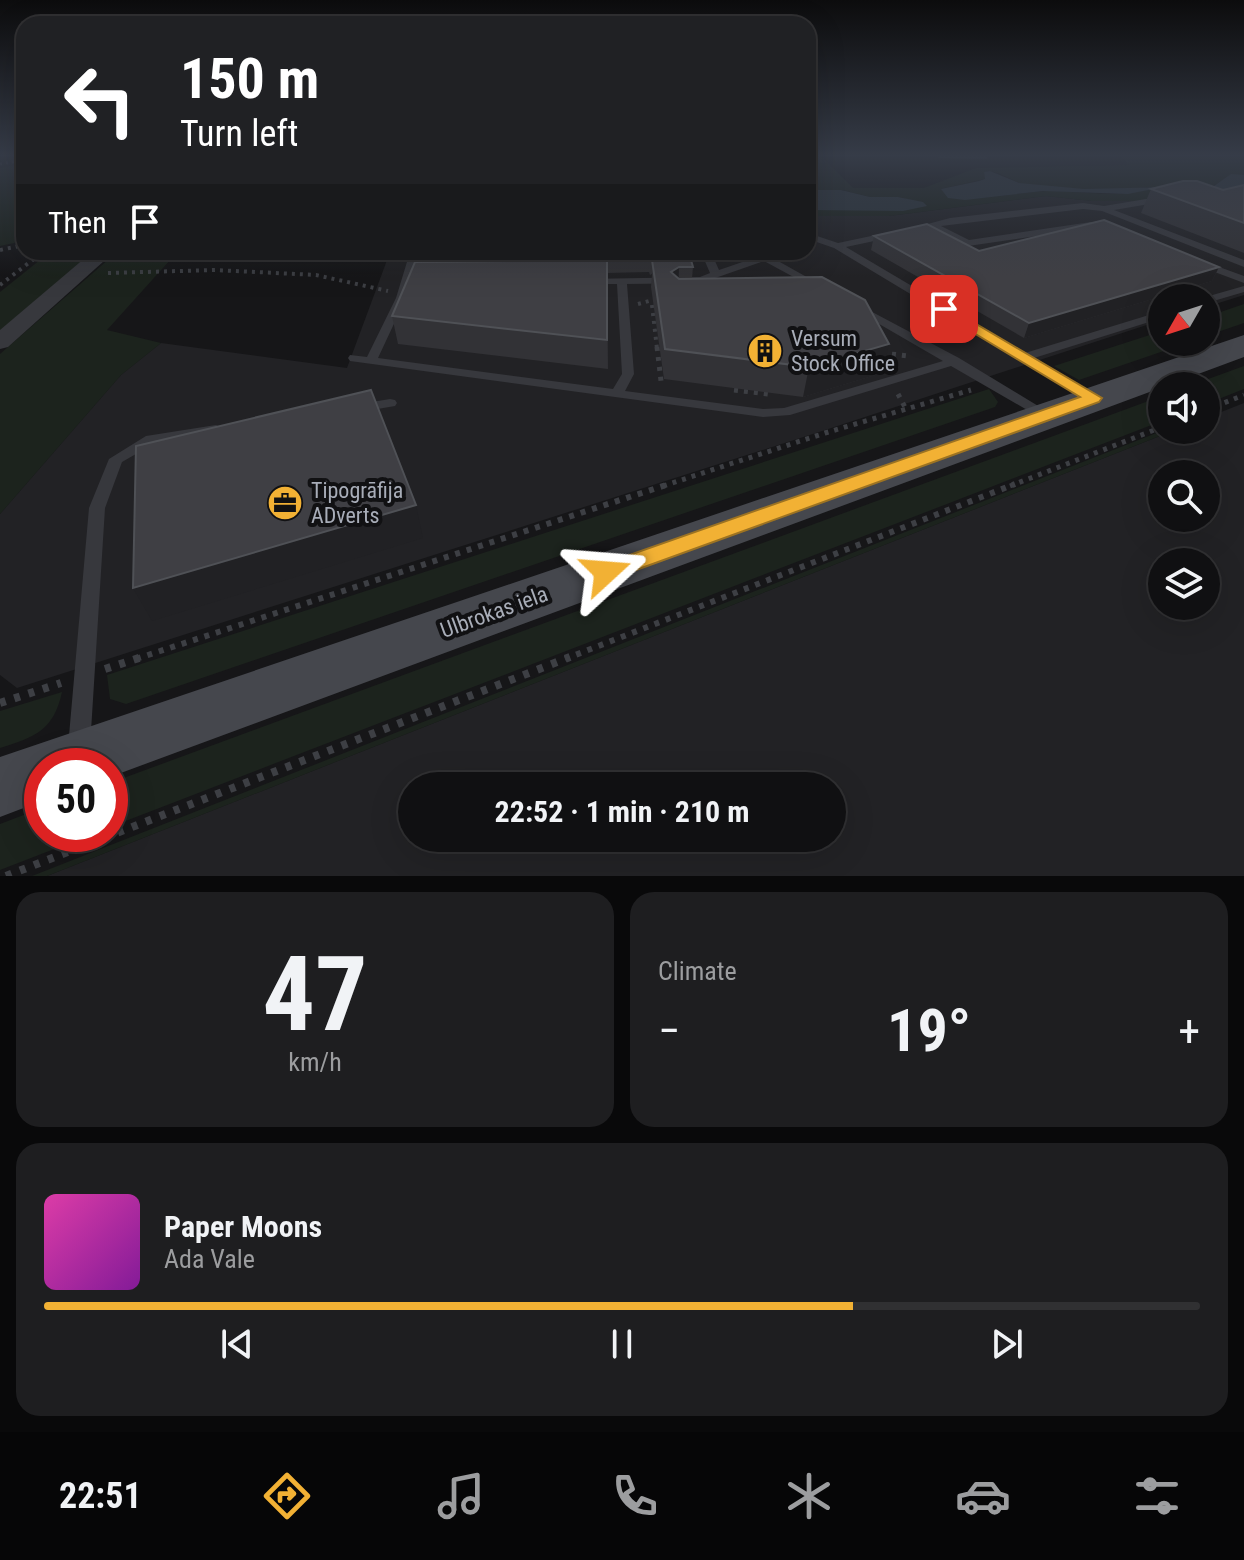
<!DOCTYPE html>
<html lang="en">
<head>
<meta charset="utf-8">
<style>
  :root { --surface:#101012; --page:#1e1e20; --text:#f1f3f6; --muted:#9c9d9f; --line:#303032; --accent:#f2b134 }
  body { margin:0; font-family:"Roboto Condensed",sans-serif; background:var(--page); color:var(--text); height:100vh; display:flex; flex-direction:column; font-size:30px; white-space:nowrap }
  * { box-sizing:border-box; margin:0 }
  p { font-size:26px; color:var(--muted) }
  .icon { flex:none; width:44px; height:44px; fill:none; stroke:currentColor; stroke-width:2; stroke-linecap:round; stroke-linejoin:round }
  .map { position:relative; height:876px; overflow:hidden }
  .sheet { display:flex; flex-direction:column; gap:16px; padding:16px; background:#09090a; flex:1 }
  .sheet>* { flex:none }
  .top-card { position:absolute; left:16px; top:16px; width:800px; height:244px; border-radius:24px; box-shadow:0 8px 32px #0002,0 0 0 2px var(--line); background:#202124; color:#fff; overflow:hidden }
  .needle { width:52px; rotate:231deg }
  .buttons { position:absolute; left:1148px; top:284px; display:grid; gap:16px }
  .buttons a { display:grid; place-items:center; width:72px; height:72px; border-radius:50%; background:var(--surface); box-shadow:0 8px 32px #0002,0 0 0 2px var(--line); font-size:40px }
  .speed { position:absolute; left:24px; top:748px; display:flex; gap:16px; font-size:40px; font-weight:700; text-align:center }
  .speed>* { display:grid; place-content:center; width:104px; height:104px; border-radius:50%; background:var(--surface); box-shadow:0 8px 32px #0002,0 0 0 2px var(--line); line-height:1 }
  .speed .limit { border:12px solid #d22; background:#fff; color:#111 }
  .pin { position:absolute; display:grid; place-items:center; width:68px; height:68px; color:#fff; margin:-34px; border-radius:16px; box-shadow:0 4px 12px #0006 }
  .me { position:absolute; width:88px; margin:-44px; rotate:71deg; stroke-linejoin:round; filter:drop-shadow(0 0 6px #0008) }
  .turn { display:flex; align-items:center; gap:28px; height:168px; padding:0 32px; font-size:36px }
  .turn .icon { width:104px; height:104px; stroke-width:2.5 }
  .turn b { display:block; font-size:56px; line-height:68px }
  .then { display:flex; align-items:center; height:76px; padding:0 32px; background:#0003; gap:16px; font-size:30px }
  .big { font-size:60px; font-weight:700; line-height:1.1 }
  .sheet .card { flex:1; display:flex; flex-direction:column; justify-content:center; gap:12px; min-width:0; padding:0 28px; border-radius:24px; background:var(--page) }
  .sheet .dial { align-items:center; gap:0 }
  .dial b { font-size:104px; line-height:1 }
  .song { display:flex; align-items:center; gap:24px }
  .cover { width:96px; height:96px; border-radius:12px; background:linear-gradient(135deg,hsl(320 70% 55%),hsl(290 70% 35%)) }
  .played { height:8px; border-radius:4px; background:linear-gradient(90deg,var(--accent) 70%,var(--line) 70%) }
  .keys { display:flex; justify-content:space-around; direction:ltr }
  .heat { display:flex; justify-content:space-between; align-items:center; font-size:44px; direction:ltr }
  .sheet .tiles { flex:1; display:grid; gap:16px; grid-template-columns:1fr 1fr }
  .card:last-child { grid-column:span 2 }
  .trip { position:absolute; left:398px; top:772px; width:448px; height:80px; border-radius:40px; background:var(--surface); box-shadow:0 8px 32px #0002,0 0 0 2px var(--line); font-weight:700; line-height:80px; text-align:center }
  .tabs { display:flex; height:128px; justify-content:space-around; align-items:center; background:#060607; color:var(--muted) }
  .tabs .icon { width:56px; height:56px }
  .tabs .on { color:var(--accent) }
  .tabs b { font-size:36px; color:var(--text) }
  .map>svg:first-child { display:block }
  .built { fill:#222225; fill-rule:evenodd }
  .green { fill:#1c231d; fill-rule:evenodd }
  .water { fill:#2c353c }
  .lines { fill:none; stroke-linecap:round; stroke-linejoin:round }
  .path-far4 { stroke:#3d3f44; stroke-width:3; stroke-dasharray:2 4; stroke-linecap:butt }
  .path-far3 { stroke:#3d3f44; stroke-width:4; stroke-dasharray:3 5; stroke-linecap:butt }
  .path-far2 { stroke:#3d3f44; stroke-width:5; stroke-dasharray:4 6; stroke-linecap:butt }
  .path-far1 { stroke:#3d3f44; stroke-width:6; stroke-dasharray:5 7; stroke-linecap:butt }
  .path { stroke:#3d3f44; stroke-width:8; stroke-dasharray:6 9; stroke-linecap:butt }
  .lane { fill:#37383d; fill-rule:evenodd }
  .street { fill:#37383d; fill-rule:evenodd }
  .secondary { fill:#45474d; fill-rule:evenodd }
  .wall { fill:#323236 }
  .shaded-wall { fill:#212124 }
  .building { fill:#3f3f44; stroke:#4f5156; stroke-width:2 }
  .route { fill:#f2b134; stroke:#9d7322; stroke-width:2 }
  .labels { text-anchor:middle; dominant-baseline:central; stroke-width:8; stroke-linejoin:round; paint-order:stroke }
  .poi-label { font-size:22px; fill:#a8adb8; stroke:#111113; text-anchor:start }
  .street-label { font-size:22px; fill:#a8adb8; stroke:#111113 }
</style>
</head>
<body>
<div class="map">
<svg width="1244" height="876" viewBox="0 0 1244 876">
  <rect width="100%" height="100%" fill="#161618"/>
  <g class="built">
    <polygon points="1244,193 1244,295 1206,307 1206,298 1162,298 1162,320 819,432 17,688 0,675 0,514 121,375 161,343 347,368 390,252 808,252 808,216 889,216 1046,196 1092,201 1157,201"/>
    <path d="M1244 403V876H47L1175 430H1206V418ZM1162 474H1206V518H1162ZM1162 562H1206V606H1162ZM412 786H832V838H412Z"/>
  </g>
  <g class="green">
    <path d="M808 154H819L853 188H924L976 168 1129 165 1119 154H1244V175C1227 174 1223 186 1206 186L1244 190 1158 201H1092L1046 196 889 216H808V210L919 208 910 200 899 197H870L842 190H808ZM990 171C1001 173 1010 179 1019 183 1049 194 1119 190 1151 187 1119 200 1079 190 1045 191 1013 193 982 201 950 198L941 189 985 179 984 172Z"/>
    <polygon points="24,163 24,241 0,246 0,168"/>
    <polygon points="50,252 93,252 0,331 0,292"/>
    <polygon points="117,252 166,252 171,259 107,330 161,343 121,375 0,514 0,354"/>
    <polygon points="1244,304 1244,323 1206,336 1206,317"/>
    <polygon points="1162,331 1162,342 1190,342 1079,380 1054,366"/>
    <polygon points="1244,366 1244,389 1206,404 1206,386 1189,386"/>
    <polygon points="989,389 998,402 995,407 126,704 110,699 107,675"/>
    <polygon points="1162,396 1162,421 110,827 110,783"/>
    <polygon points="1164,430 1175,430 47,876 32,876"/>
    <path d="M62 692C54 730 35 737 0 748V711Z"/>
    <polygon points="42,808 42,834 93,834 0,870 0,824"/>
  </g>
  <g class="water">
    <polygon points="990,171 1019,183 1084,189 1214,186 1231,174 1244,175 1244,190 1158,188 1128,194 1043,191 965,200 948,198 941,189 979,181 985,179 984,172"/>
    <polygon points="808,190 841,190 870,197 898,197 923,202 927,206 903,211 808,210"/>
  </g>
  <g class="lines">
    <polyline class="path-far4" points="0,164 24,160"/>
    <g class="path-far3">
      <polyline points="0,250 24,245"/>
      <polyline points="108,273 215,270 316,275 388,291"/>
      <polyline points="0,285 43,252"/>
      <polyline points="638,304 660,298"/>
      <polyline points="652,305 657,349"/>
    </g>
    <g class="path-far2">
      <polyline points="657,347 661,381"/>
      <polyline points="882,353 908,356"/>
      <polyline points="734,390 768,394"/>
      <polyline points="898,394 907,411"/>
      <polyline points="1206,410 1244,395"/>
      <polyline points="663,486 825,433 971,390"/>
      <polyline points="1010,486 1162,427"/>
    </g>
    <g class="path-far1">
      <polyline points="136,659 669,484"/>
      <polyline points="565,659 1015,484"/>
    </g>
    <g class="path">
      <polyline points="105,669 142,657"/>
      <polyline points="0,703 61,683"/>
      <polyline points="6,876 570,657"/>
    </g>
    <g class="lane">
      <polygon points="1164,196 1168,199 1167,201 1114,210 1244,260 1244,267 1102,211 1083,209 941,226 969,240 1091,222 1096,225 1091,228 968,246 931,228 914,232 909,229 950,218 1083,203 1104,206"/>
      <polygon points="890,232 893,233 893,237 846,247 1025,353 1162,311 1162,318 1034,358 1100,398 1093,402 1088,401 834,248 808,239 808,233 838,243"/>
      <polygon points="410,252 420,252 406,298 378,358 613,389 622,374 617,284 589,284 584,281 585,279 700,277 710,273 701,252 711,252 719,270 757,257 753,252 762,252 821,285 816,288 812,287 764,261 701,283 627,284 634,374 625,391 763,409 784,408 943,361 855,310 855,306 859,305 959,358 1053,415 1046,419 1041,418 951,366 790,415 763,417 350,361 348,358 350,355 367,357 396,298"/>
      <polygon points="1200,260 1244,276 1244,283 1196,265 1195,263"/>
      <polygon points="1244,286 1244,292 1210,302 1206,303 1206,298 1202,298"/>
      <polygon points="390,399 395,400 397,403 395,406 360,412 353,408 360,404"/>
      <polygon points="216,425 223,429 221,432 155,443 122,462 105,508 90,747 86,754 79,757 72,754 68,747 89,508 109,459 146,436"/>
    </g>
    <polygon class="street" points="92,252 114,252 8,347 0,349 0,330"/>
    <polygon class="secondary" points="1244,335 1244,357 110,777 110,766 42,766 42,801 0,817 0,757"/>
  </g>
  <g class="wall">
    <polygon points="935,154 988,154 987,159 939,158"/>
    <polygon points="1244,185 1244,253 1141,213 1151,189 1223,190"/>
    <polygon points="874,236 979,251 1219,267 1212,281 1024,338 871,250"/>
    <polygon points="421,252 689,252 688,260 693,267 692,279 882,373 803,397 664,379 651,287 652,274 650,275 649,272 607,273 608,369 398,344 392,316 422,262"/>
  </g>
  <g class="shaded-wall">
    <polygon points="679,267 678,294 671,272"/>
    <polygon points="1219,267 1212,281 1024,338 1029,323"/>
    <polygon points="889,344 882,373 803,397 809,367"/>
    <polygon points="416,505 423,538 152,621 133,588"/>
  </g>
  <g class="building">
    <polygon points="1183,181 1197,181 1223,190 1244,185 1244,223 1151,189"/>
    <polygon points="1104,220 1219,267 1029,323 874,236 927,224 979,251"/>
    <polygon points="607,260 607,340 392,316 415,262"/>
    <polygon points="652,260 691,260 693,267 679,267 671,272 679,279 822,277 865,300 889,344 809,367 665,349"/>
    <polygon points="371,390 416,505 133,588 136,446"/>
  </g>
  <linearGradient id="sky" x2="0" y2="1"><stop stop-color="#0c0c0d"/><stop offset="0.56" stop-color="#363c48"/><stop offset="1" stop-color="#363c48" stop-opacity="0"/></linearGradient>
  <rect width="1244" height="277" fill="url(#sky)"/>
  <polygon class="route" points="944,305 1102,398 1099,402 614,578 606,580 598,578 595,572 598,566 1080,397 939,312 939,306"/>
  <defs>
    <symbol id="building-disc" viewBox="-11 -11 22 22"><circle r="9.5" fill="#f2b134" stroke="#111113"/><path d="M-4-6H4V6H1V3H-1V6H-4ZM-2.5-4.3h1.7v1.8h-1.7ZM.8-4.3h1.7v1.8H.8ZM-2.5-1h1.7V.8h-1.7ZM.8-1h1.7V.8H.8Z" fill="#111"/></symbol>
    <symbol id="office-disc" viewBox="-11 -11 22 22"><circle r="9.5" fill="#f2b134" stroke="#111113"/><path d="M-6-3h4V-5.5h4V-3h4V5H-6ZM-1-4.5V-3h2v-1.5ZM-6 0V1H6V0Z" fill="#111"/></symbol>
  </defs>
  <g fill-rule="evenodd">
    <use href="#building-disc" x="745" y="331" width="40" height="40"/>
    <use href="#office-disc" x="265" y="483" width="40" height="40"/>
  </g>
  <g class="labels">
    <g class="poi-label">
      <text x="791" y="338">Versum<tspan x="791" dy="25">Stock Office</tspan></text>
      <text x="311" y="490">Tipogrāfija<tspan x="311" dy="25">ADverts</tspan></text>
    </g>
    <g class="street-label">
      <text transform="translate(494 612) rotate(-20)">Ulbrokas iela</text>
    </g>
  </g>
</svg>
<div class="buttons">
<a><svg class="needle" viewBox="-14 -14 28 28"><path d="M0-13l5 13h-10z" fill="#e53935"/><path d="M0 13l5-13h-10z" fill="#9c9d9f"/></svg></a>
<a><svg class="icon" aria-label="sound" viewBox="0 0 24 24"><path d="M4 9h4l5-4v14l-5-4H4zM17 9q2 3 0 6"/></svg></a>
<a><svg class="icon" aria-label="search" viewBox="0 0 24 24"><circle cx="10" cy="10" r="6"/><path d="M15 15l6 6"/></svg></a>
<a><svg class="icon" aria-label="layers" viewBox="0 0 24 24"><path d="M12 4l9 5-9 5-9-5zM3 14l9 5 9-5"/></svg></a>
</div>
<div class="speed"><div class="limit">50</div></div>
<div class="pin" style="left:944px;top:309px;background:#d93025"><svg class="icon" aria-label="arrive" viewBox="0 0 24 24"><path d="M6 21V4h12l-3 4 3 4H6"/></svg></div>
<svg class="me" style="left:606px;top:572px" viewBox="-20 -20 40 40"><path d="M0-17L14 15 0 8-14 15z" fill="#f2b134" stroke="#fff" stroke-width="4"/></svg>
<div class="trip">22:52 · 1 min · 210 m</div>
<div class="top-card">
<div class="turn"><svg class="icon" aria-label="left" viewBox="0 0 24 24"><path d="M17 20v-9H6M10 6l-5 5 5 5"/></svg><div><b>150 m</b>Turn left</div></div>
<div class="then">Then<svg class="icon" aria-label="arrive" viewBox="0 0 24 24"><path d="M6 21V4h12l-3 4 3 4H6"/></svg></div>
</div>
</div>
<section class="sheet">
<div class="tiles">
<div class="card dial"><b>47</b><p>km/h</p></div>
<div class="card"><p>Climate</p>
<div class="heat"><a>−</a><b class="big">19°</b><a>+</a></div>
</div>
<div class="card">
<div class="song"><i class="cover"></i><div><b>Paper Moons</b><p>Ada Vale</p></div></div>
<div class="played"></div>
<div class="keys"><svg class="icon" aria-label="previous" viewBox="0 0 24 24"><path d="M18 5L8 12l10 7zM5 5v14"/></svg><svg class="icon" aria-label="pause" viewBox="0 0 24 24"><path d="M8 5v14M16 5v14"/></svg><svg class="icon" aria-label="next" viewBox="0 0 24 24"><path d="M6 5l10 7-10 7zM19 5v14"/></svg></div>
</div>
</div>
</section>
<nav class="tabs">
<b>22:51</b>
<svg class="icon on" aria-label="directions" viewBox="0 0 24 24"><path d="M12 3l9 9-9 9-9-9zM9 14v-3h6M13 9l2 2-2 2"/></svg>
<svg class="icon" aria-label="music" viewBox="0 0 24 24"><path d="M9 18V5l10-2v13"/><circle cx="6" cy="18" r="3"/><circle cx="16" cy="16" r="3"/></svg>
<svg class="icon" aria-label="phone" viewBox="0 0 24 24"><path d="M5 4h4l2 5-3 2q2 4 5 5l2-3 5 2v4C11 20 4 13 5 4z"/></svg>
<svg class="icon" aria-label="climate" viewBox="0 0 24 24"><path d="M12 3v18M4 7l16 10M4 17L20 7"/></svg>
<svg class="icon" aria-label="car" viewBox="0 0 24 24"><path d="M5 17H2v-5l4-1 3-4h7l3 4 3 1v5h-3M9 17h6M6 11h13"/><circle cx="7" cy="17" r="2"/><circle cx="17" cy="17" r="2"/></svg>
<svg class="icon" aria-label="filters" viewBox="0 0 24 24"><path d="M4 7h16M4 17h16"/><circle cx="9" cy="7" r="2"/><circle cx="15" cy="17" r="2"/></svg>
</nav>
</body>
</html>
